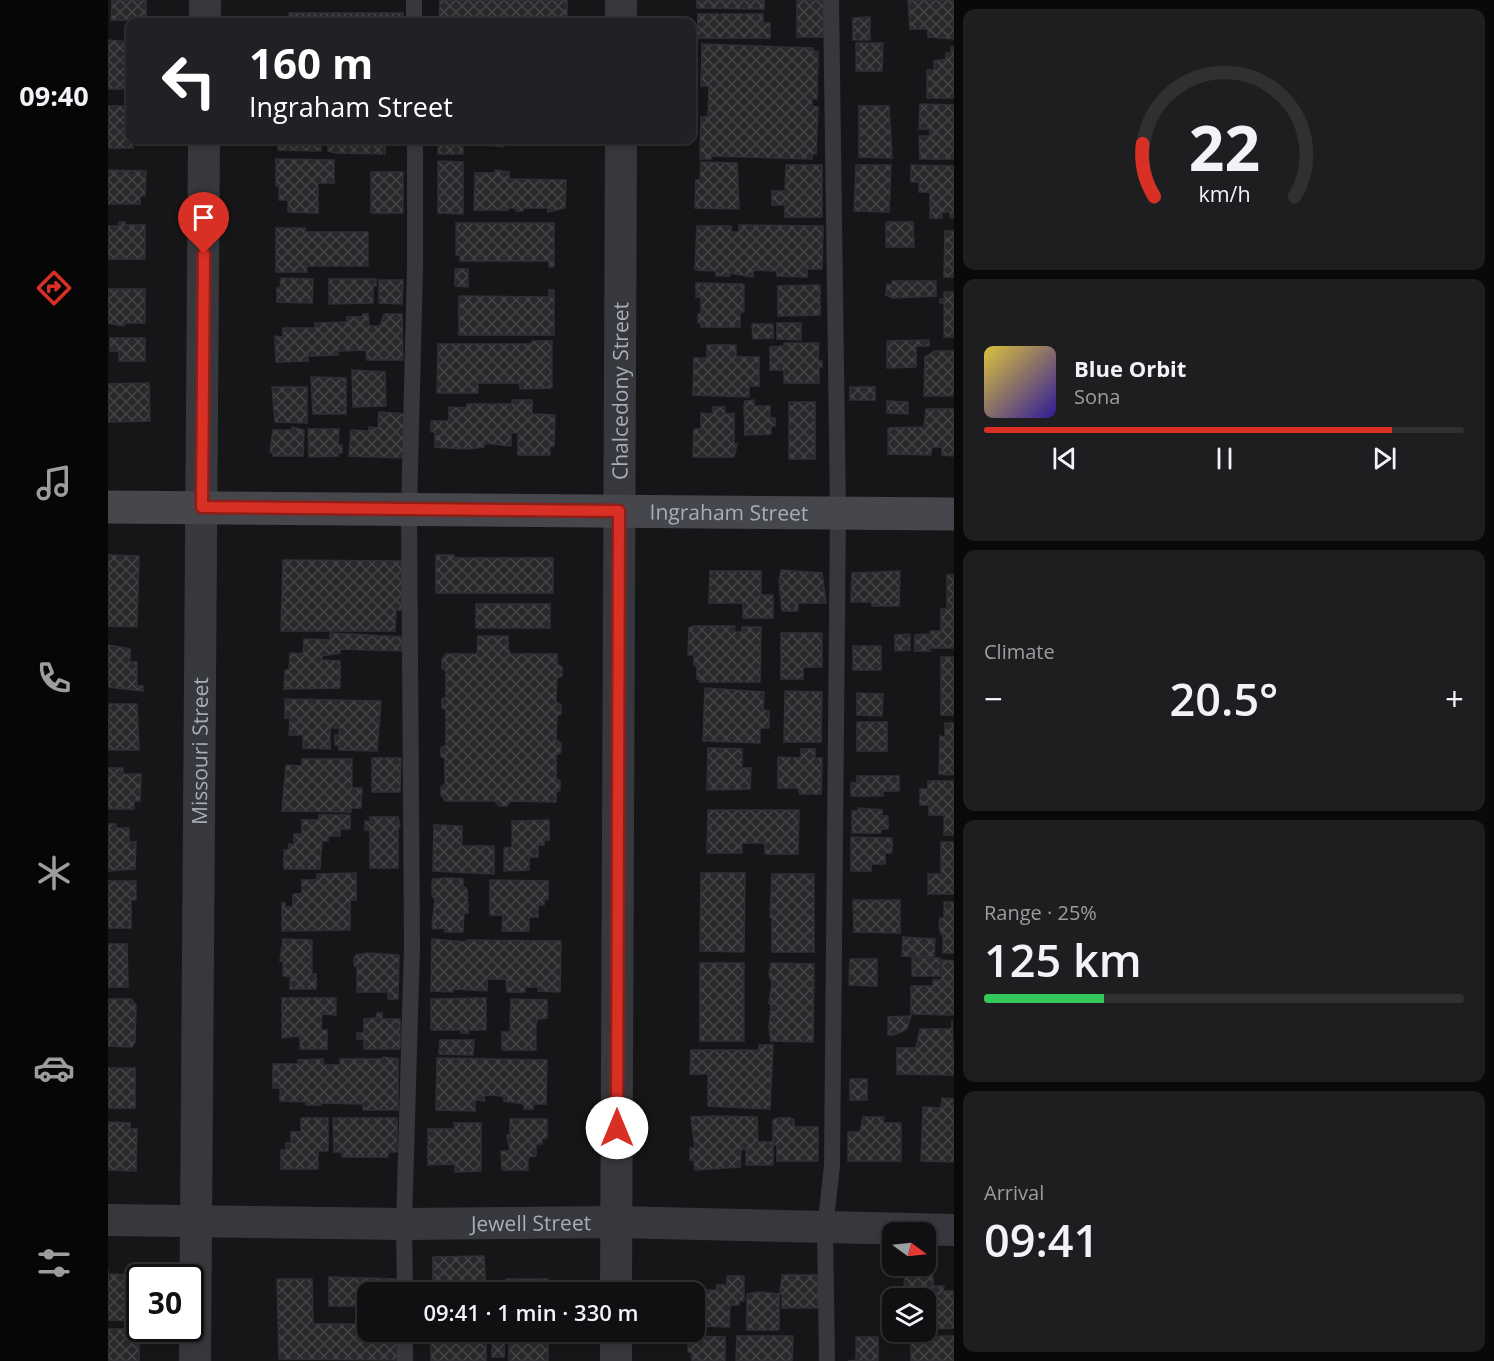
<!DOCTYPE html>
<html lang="en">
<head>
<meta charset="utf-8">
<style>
  :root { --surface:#101012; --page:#1e1e20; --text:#f1f3f6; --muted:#9c9d9f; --line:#303032; --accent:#d93025 }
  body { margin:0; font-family:"Open Sans",sans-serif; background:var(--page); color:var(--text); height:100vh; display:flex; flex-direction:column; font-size:22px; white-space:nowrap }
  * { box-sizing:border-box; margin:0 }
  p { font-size:20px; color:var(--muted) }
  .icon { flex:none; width:33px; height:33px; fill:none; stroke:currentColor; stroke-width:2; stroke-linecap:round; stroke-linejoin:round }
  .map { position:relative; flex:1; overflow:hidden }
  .drawer { display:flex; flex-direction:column; gap:9px; padding:9px; background:#09090a; width:540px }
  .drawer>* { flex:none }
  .banner { position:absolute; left:18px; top:18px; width:570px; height:126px; border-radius:12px; box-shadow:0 3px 9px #0003,0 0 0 2px var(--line); background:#202124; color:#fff; overflow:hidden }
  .needle { width:39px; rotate:105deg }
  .controls { position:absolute; left:774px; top:1222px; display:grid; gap:12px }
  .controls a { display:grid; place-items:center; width:54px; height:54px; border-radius:12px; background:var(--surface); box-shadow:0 3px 9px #0003,0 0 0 2px var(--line); font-size:30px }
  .speed { position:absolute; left:18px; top:1264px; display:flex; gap:12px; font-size:30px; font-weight:700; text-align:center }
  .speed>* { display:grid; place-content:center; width:78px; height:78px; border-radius:50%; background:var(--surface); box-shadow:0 3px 9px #0003,0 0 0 2px var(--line); line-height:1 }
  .speed .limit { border:3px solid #111; border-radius:9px; background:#fff; color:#111 }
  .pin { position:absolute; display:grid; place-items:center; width:51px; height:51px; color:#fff; margin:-62px -26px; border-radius:50% 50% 50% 0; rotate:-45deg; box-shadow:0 0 6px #0007 }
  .pin .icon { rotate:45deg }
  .me { position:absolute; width:66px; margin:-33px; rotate:0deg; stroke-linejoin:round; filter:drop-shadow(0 0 4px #0008) }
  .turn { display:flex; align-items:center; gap:21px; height:126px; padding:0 24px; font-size:27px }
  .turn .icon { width:78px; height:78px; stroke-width:2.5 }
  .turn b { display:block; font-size:42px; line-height:51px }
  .big { font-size:45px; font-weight:600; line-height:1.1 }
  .drawer .card { flex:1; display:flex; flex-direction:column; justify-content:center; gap:9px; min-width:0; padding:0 21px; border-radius:12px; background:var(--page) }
  .drawer .dial { align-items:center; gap:0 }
  .dial svg { height:156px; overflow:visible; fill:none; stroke:var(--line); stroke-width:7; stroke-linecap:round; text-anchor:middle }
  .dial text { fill:var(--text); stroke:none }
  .song { display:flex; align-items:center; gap:18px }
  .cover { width:72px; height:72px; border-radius:9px; background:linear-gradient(135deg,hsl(50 70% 55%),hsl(250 70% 35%)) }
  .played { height:6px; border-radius:3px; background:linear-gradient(90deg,var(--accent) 85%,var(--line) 85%) }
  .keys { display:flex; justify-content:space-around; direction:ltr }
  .heat { display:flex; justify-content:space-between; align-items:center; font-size:33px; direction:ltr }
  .charge { height:9px; border-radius:4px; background:linear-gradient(90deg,#34c759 25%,var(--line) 0) }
  .trip { position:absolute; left:249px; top:1282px; width:348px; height:60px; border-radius:12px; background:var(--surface); box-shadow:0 3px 9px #0003,0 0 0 2px var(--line); font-weight:600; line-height:60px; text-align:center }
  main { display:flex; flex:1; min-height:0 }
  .tabs { display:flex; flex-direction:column; width:108px; justify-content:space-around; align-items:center; background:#060607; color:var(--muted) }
  .tabs .icon { width:42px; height:42px }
  .tabs .on { color:var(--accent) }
  .tabs b { font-size:27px; color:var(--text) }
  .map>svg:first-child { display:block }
  .building { fill:url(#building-cross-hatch); stroke:#303034; stroke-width:1.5 }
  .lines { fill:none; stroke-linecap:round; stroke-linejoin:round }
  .lane { stroke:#37383d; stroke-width:16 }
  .street { stroke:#37383d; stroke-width:32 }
  .secondary { stroke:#45474d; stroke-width:33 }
  .route-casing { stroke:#8d1f18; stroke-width:15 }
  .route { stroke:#d93025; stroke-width:10 }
  .labels { text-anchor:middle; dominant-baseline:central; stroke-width:6; stroke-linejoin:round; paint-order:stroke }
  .street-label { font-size:21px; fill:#a8adb8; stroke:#111113 }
</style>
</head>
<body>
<main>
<nav class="tabs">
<b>09:40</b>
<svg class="icon on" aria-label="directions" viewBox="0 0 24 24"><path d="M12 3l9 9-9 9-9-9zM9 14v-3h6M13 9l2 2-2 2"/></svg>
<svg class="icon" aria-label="music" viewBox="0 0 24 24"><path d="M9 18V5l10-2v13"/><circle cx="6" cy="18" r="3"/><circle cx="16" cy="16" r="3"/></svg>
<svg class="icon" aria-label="phone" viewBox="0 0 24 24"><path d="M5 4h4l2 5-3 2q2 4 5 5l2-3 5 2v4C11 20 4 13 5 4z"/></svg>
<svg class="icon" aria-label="climate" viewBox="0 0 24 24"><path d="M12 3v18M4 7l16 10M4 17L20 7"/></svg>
<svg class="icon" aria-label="car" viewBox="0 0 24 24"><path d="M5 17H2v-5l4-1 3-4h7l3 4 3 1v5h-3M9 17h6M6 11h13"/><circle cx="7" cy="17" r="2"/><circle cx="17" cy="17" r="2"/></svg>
<svg class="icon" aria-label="filters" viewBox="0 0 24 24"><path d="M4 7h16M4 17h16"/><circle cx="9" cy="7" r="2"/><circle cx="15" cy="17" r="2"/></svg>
</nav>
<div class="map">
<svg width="846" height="1361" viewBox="0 0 846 1361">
  <defs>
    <pattern id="building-cross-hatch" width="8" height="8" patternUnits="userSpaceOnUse" patternTransform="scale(1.5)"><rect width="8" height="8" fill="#29292c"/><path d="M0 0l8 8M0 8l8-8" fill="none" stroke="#454548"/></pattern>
  </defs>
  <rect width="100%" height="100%" fill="#161618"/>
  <g class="building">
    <polygon points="4,0 38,0 38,20 3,20"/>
    <polygon points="332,0 459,0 459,18 448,21 448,18 414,17 414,21 408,21 408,17 402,17 402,22 331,22"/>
    <polygon points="589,0 656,0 656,9 589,8"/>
    <rect x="689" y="0" width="26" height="37"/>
    <polygon points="800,0 846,0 846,39 820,37 820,29 802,29"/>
    <rect x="181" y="13" width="114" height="9"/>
    <polygon points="590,14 655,14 655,23 662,23 662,38 589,38"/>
    <polygon points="762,17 762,40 745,40 745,18"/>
    <polygon points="0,40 22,42 22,40 22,89 0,89"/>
    <polygon points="748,43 775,43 774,71 748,71"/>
    <polygon points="594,44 705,48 705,51 710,51 709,99 704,98 704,106 710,107 708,154 704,154 704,159 603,156 603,159 592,159 593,117 600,117 601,86 593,86"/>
    <polygon points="843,47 846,47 846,98 819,98 819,70 826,70 826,61 838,59 838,53 843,53"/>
    <polygon points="812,104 846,105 846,159 812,159 811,136 822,136 822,129 811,129"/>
    <polygon points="0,106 22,106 25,148 0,148"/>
    <polygon points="751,106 781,106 784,158 751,157"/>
    <polygon points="170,140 213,140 213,151 170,150"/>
    <polygon points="220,140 277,140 277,154 227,153 220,151"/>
    <rect x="330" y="140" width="25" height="14"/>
    <polygon points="367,140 401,140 401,145 396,145 396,147 367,144"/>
    <polygon points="168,159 226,160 226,183 210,183 210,213 180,212 180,200 171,200 171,186 168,186"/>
    <polygon points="330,161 355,162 355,214 330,213"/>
    <polygon points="593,162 629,163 631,209 587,208 588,180 592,180"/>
    <polygon points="678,165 714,165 714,217 677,217 677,205 664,205 664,191 677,191"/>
    <polygon points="748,165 783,165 781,212 746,211"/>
    <polygon points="803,165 846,166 846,218 842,218 842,212 834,212 834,218 822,218 822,192 811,192 811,182 803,182"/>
    <polygon points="0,170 38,171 37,196 32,196 32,204 0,204"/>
    <polygon points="387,170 401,172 401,179 458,180 457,208 440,212 440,208 415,208 415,211 408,211 408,208 400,208 400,210 366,210 367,173 388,173"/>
    <rect x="263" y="172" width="32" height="41"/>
    <polygon points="11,222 17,222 17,225 37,225 37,259 0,259 0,226 11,226"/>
    <polygon points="778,222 805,222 806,247 778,247"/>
    <polygon points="348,223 446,223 446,267 441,267 441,261 352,261 352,255 348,255"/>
    <polygon points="631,225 715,226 714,269 699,269 699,277 669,276 669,271 645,270 645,277 622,273 622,276 608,276 608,271 587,270 589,226 623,226 623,232 631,232"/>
    <polygon points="168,228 197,228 197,232 260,232 260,266 198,266 199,272 168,272"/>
    <polygon points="837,231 846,231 846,277 836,277"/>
    <polygon points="347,269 360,269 360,287 347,286"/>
    <polygon points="173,278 205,279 204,303 169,302 169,288 172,288"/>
    <polygon points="221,279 268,279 268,286 265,286 265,303 221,304"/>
    <polygon points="271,280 295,280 294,304 271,303"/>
    <polygon points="784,281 828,281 828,296 785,298 778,295 779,284 784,285"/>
    <polygon points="588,283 636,284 636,312 632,312 632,327 593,327 593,323 590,323 590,314 593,314 593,297 588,297"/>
    <polygon points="712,285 712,315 670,316 670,286"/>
    <polygon points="0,289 37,289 37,323 16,323 16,326 0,323"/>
    <polygon points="441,290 446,290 446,335 351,335 351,296 441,297"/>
    <polygon points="836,292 846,292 846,337 836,337 836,303 832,303 832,299 836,299"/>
    <polygon points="255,314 260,314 261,326 272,326 276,314 294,314 295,360 259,360 258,350 230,351 230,355 200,356 200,361 168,362 167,336 175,337 175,328 207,328 207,323 239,322 239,317 254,317"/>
    <polygon points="669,323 693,323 693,340 669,339"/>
    <polygon points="644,324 665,324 665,338 645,339"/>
    <polygon points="2,338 37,338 37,361 11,361 11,351 2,351"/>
    <polygon points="821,340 821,346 808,346 808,367 779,368 779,341"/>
    <polygon points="424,341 444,341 444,388 412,389 412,383 370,383 370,393 329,393 330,344 424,344"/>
    <polygon points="676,343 711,343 710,361 714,361 714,367 711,367 711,383 676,383 676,370 662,370 662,347 676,346"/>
    <polygon points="599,345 628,345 628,357 651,357 651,386 641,386 641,397 585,395 586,358 599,358"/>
    <polygon points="827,351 846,351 846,396 816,396 817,357"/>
    <polygon points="244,370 277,372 278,406 245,407"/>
    <polygon points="203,377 238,378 238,414 205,414"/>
    <polygon points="41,383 42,421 0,422 0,384"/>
    <polygon points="164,387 199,387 199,423 167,422"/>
    <rect x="742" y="387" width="25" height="13"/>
    <polygon points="404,400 424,400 424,414 447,415 446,446 442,446 442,455 410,455 410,433 403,433 403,446 376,443 376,447 358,449 327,447 327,432 323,432 323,421 341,421 341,407 359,408 359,404 404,404"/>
    <polygon points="646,400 646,406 662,406 662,418 667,418 667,426 663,426 663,434 637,435 636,406 637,401"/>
    <polygon points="779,401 800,402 800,414 779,413"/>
    <rect x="681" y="402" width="26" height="57"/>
    <polygon points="605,407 617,407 617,414 626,413 626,444 629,444 626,457 585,457 586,429 593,429 593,413 605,414"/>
    <polygon points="818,409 846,409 846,456 834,455 834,447 824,447 823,455 780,454 780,428 816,427"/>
    <polygon points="271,412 298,414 296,458 241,456 243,430 261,431 261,427 270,428"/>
    <polygon points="184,427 196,430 195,456 165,456 165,452 162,452 165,430 184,430"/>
    <polygon points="200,429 231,429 230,445 234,445 234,453 230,453 230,456 201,457"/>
    <polygon points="0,555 31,556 29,627 0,626"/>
    <polygon points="328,555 346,555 346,558 445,558 445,593 328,593"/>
    <polygon points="175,560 294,561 294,610 288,610 287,631 173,631"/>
    <polygon points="673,570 714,573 718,603 690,603 690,611 674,611 671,581"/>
    <polygon points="602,571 653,571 653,595 665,595 665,618 635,618 635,603 601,603"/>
    <polygon points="792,571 791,606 764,606 764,602 743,602 744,573"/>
    <polygon points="839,575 846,575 846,648 822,648 822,651 807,651 807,635 822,634 822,631 833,631 833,609 839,609"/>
    <rect x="368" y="604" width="74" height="24"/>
    <polygon points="586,626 627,626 626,632 634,632 634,627 653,627 652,682 592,682 592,679 589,679 589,666 586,666 586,655 580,655 581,628"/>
    <polygon points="222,633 294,637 294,651 232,649 232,653 214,656 214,660 232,661 232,688 176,689 177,670 181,670 182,653 195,654 196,639 222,640"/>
    <polygon points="673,633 714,633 714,667 695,667 695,679 673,679"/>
    <polygon points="802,634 802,650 787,651 787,635"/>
    <polygon points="370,636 400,636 400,649 403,654 449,654 449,664 454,667 454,676 449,678 448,702 453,705 453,714 449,716 448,740 453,743 453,752 448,755 448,778 452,781 452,790 448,792 448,802 402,801 399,806 391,806 387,801 337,801 333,795 333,787 337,784 337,759 333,756 333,748 338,745 338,710 334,708 334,699 338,697 338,671 334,668 334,659 338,654 369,654"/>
    <polygon points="0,645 22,649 22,662 29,662 29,686 35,686 35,691 0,687"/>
    <rect x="745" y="646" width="28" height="24"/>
    <rect x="833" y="657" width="13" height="58"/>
    <polygon points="597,688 656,692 655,710 661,711 661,728 652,728 652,743 595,741"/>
    <polygon points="677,691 714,692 713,742 676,742"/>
    <polygon points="749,693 775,694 774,716 749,715"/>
    <polygon points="177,699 273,701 269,751 231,750 231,745 227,745 227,735 231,735 231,728 222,728 222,749 195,748 195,735 181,735 182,718 177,718"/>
    <polygon points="1,704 29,704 31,750 0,750"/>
    <rect x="749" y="722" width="30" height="29"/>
    <polygon points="837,723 846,723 846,775 831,774 832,736 837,737"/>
    <polygon points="600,748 634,749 634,768 643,768 642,789 599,790"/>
    <polygon points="693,749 707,749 707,758 714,758 713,794 692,794 690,788 670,788 670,757 693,758"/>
    <polygon points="264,758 293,758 292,792 264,792"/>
    <polygon points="194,759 244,759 244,788 254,788 253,808 243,808 243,812 174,811 178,765 194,766"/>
    <polygon points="0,768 15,768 15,774 33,774 32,801 26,801 26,809 0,809"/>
    <polygon points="749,776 791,776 791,791 775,791 775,796 743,796 743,783 749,783"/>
    <polygon points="820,781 846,781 846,835 836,835 836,815 821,815 821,805 812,805 812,789 820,789"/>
    <polygon points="750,808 774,810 774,816 780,816 780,829 773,829 773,833 744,833 744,811 750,811"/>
    <polygon points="600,810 691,810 690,854 657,854 657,843 634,843 634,853 599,853"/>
    <polygon points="211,815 242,815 242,829 232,829 232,836 220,836 220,841 214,841 212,869 176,869 176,850 180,850 181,844 186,845 186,834 194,834 194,820 211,820"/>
    <polygon points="262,817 290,817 292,827 290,827 290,868 262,868 262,830 257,830 257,821 262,822"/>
    <polygon points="441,820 441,840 436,840 436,845 430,845 430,857 421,857 421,870 396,871 396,848 404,847 404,821"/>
    <polygon points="0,824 8,824 8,828 21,828 21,842 28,842 27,869 0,871"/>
    <polygon points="326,825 354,826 354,846 386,846 386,874 325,871"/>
    <polygon points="743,837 784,838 784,853 777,853 777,864 763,864 763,871 743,871"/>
    <polygon points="833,842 846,842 846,894 820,894 820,874 833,874"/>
    <polygon points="248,873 248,900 242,900 242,930 174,931 174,903 177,903 177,907 185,907 185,894 194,894 194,880 209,880 209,874"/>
    <polygon points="593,873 637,873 636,952 592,951"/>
    <polygon points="664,874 706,874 706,952 664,952 664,918 662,917"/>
    <polygon points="340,878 355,879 355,886 359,889 360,913 356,913 355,932 337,932 337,928 325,929 324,926 327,899 324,896 324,883 325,879"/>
    <polygon points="382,880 440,881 440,899 436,899 436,905 430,905 430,917 421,917 421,931 394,931 395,915 382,915"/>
    <polygon points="0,881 28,881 28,900 23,900 23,928 0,928"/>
    <polygon points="745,900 792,900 792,933 746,932"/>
    <polygon points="836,902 846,902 846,953 835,953 835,934 833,934 831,926 832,918 836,918"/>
    <polygon points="795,937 827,939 826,957 794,956"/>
    <polygon points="175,939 204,940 204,974 208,974 208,989 182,989 182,976 175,976 175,961 172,961"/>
    <polygon points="324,939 359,942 359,940 453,941 452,992 430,991 431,987 417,987 417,992 399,992 398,979 379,979 379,991 345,989 345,992 323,991"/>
    <polygon points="0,944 19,944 20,987 0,987"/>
    <polygon points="260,953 291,955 290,999 280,999 280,992 249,992 249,966 246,966 246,959 248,955"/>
    <rect x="804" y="958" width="28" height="18"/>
    <polygon points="742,959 769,959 769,986 741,985"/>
    <polygon points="834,960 846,961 846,1015 803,1014 803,986 825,986 825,980 833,980"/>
    <rect x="592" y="963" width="44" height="78"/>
    <polygon points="663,963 706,964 705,1042 663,1041 661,1027 663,1006 661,1003 664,983 661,974"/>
    <polygon points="174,998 228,998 228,1015 214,1014 213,1030 219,1030 219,1049 192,1049 192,1036 174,1038"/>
    <polygon points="378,998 378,1030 360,1030 360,1033 353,1033 353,1030 323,1030 323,999"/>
    <polygon points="0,999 23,999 28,1005 27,1042 24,1047 0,1046"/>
    <polygon points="403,999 439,1000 439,1018 430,1019 428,1024 428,1050 394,1050 394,1032 402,1032"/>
    <polygon points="269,1013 274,1013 274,1019 292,1019 292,1049 256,1049 256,1039 249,1039 249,1033 256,1033 256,1019 268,1018"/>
    <polygon points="803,1016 799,1029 786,1035 780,1035 780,1017"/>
    <polygon points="844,1020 846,1075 789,1074 789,1048 808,1048 812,1029 841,1029 844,1027"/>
    <polygon points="332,1040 366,1040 365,1055 331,1054"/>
    <polygon points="651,1045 665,1045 662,1109 600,1106 600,1074 582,1074 583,1050 651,1050"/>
    <polygon points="275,1057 290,1059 290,1110 255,1110 255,1104 213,1103 213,1105 198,1105 198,1102 172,1101 172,1088 165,1088 165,1064 190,1064 190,1060 215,1059 216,1065 232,1065 232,1059 275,1059"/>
    <polygon points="329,1058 439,1060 438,1104 425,1104 425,1109 416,1109 416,1104 396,1101 396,1096 376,1095 377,1101 367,1100 367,1111 328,1110"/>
    <rect x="0" y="1068" width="27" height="40"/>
    <rect x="742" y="1079" width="17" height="21"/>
    <polygon points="834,1098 846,1099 846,1162 813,1161 815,1107 833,1108"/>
    <polygon points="606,1116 649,1117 650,1142 665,1142 665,1165 638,1165 638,1149 633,1150 632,1167 587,1170 586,1160 582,1160 582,1148 587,1148 583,1117"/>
    <polygon points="755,1117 776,1117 775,1123 793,1123 793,1161 740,1161 740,1132 752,1132"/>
    <polygon points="193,1118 220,1118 220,1151 210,1151 210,1169 173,1169 173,1150 178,1150 178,1143 183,1143 183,1132 193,1132"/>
    <polygon points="225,1118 289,1118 289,1152 280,1152 280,1157 234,1157 234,1152 226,1152"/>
    <polygon points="670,1118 683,1118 686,1120 686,1127 710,1127 710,1161 669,1161 669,1145 665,1145 665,1120"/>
    <polygon points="402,1119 439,1119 439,1138 434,1139 434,1144 428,1144 428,1156 420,1157 420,1170 394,1170 393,1151 402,1151 399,1135 402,1135"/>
    <polygon points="0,1122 22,1123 22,1129 29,1129 28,1171 0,1170"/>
    <polygon points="346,1123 373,1123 373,1171 347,1172 347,1164 320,1165 320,1129 347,1129"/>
    <polygon points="376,1256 378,1293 322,1293 322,1285 325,1285 325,1257"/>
    <polygon points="0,1270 0,1274 24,1275 23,1305 31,1305 30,1321 0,1320"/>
    <polygon points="674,1275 710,1275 710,1308 674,1308 674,1295 672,1294"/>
    <polygon points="796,1275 825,1275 825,1286 836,1286 835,1291 846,1291 846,1328 818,1329 818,1299 797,1299"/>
    <polygon points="619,1276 636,1276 636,1301 631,1301 631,1305 622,1305 621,1327 586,1326 586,1311 591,1311 591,1306 597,1306 597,1290 609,1290 609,1285 619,1285"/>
    <polygon points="221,1277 290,1279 290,1293 260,1293 260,1332 290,1332 289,1360 171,1359 169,1279 204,1279 205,1324 251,1324 251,1306 221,1306"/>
    <rect x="398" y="1279" width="42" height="14"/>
    <polygon points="652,1292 671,1294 671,1330 639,1330 639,1294"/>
    <rect x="0" y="1329" width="31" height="32"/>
    <rect x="323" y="1332" width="55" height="29"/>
    <polygon points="384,1332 397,1332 396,1357 384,1357"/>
    <rect x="401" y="1332" width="39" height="29"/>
    <polygon points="580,1336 617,1337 617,1361 584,1361 584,1353 580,1352"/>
    <polygon points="629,1336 685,1336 684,1361 628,1361"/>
    <polygon points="839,1336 846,1336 846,1361 803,1361 803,1341 810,1341 811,1337"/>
    <polygon points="748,1337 770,1337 770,1361 740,1361 748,1360"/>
  </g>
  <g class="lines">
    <g class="lane">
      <polyline points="306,0 306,22"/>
      <polyline points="297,1293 296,1224 304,946 301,510 307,267 307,140"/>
      <polyline points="297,1332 297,1361"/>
      <polyline points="719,1361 717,1228 724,1166 730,511 723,0"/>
    </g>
    <g class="street">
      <polyline points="97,22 97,0"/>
      <polyline points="513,22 513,0"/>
      <path id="s1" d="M0 1220 296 1224 508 1222 846 1230"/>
      <path id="s2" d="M508 1293 513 140"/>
      <path id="s3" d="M87 1361 96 140"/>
      <polyline points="508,1361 508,1332"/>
    </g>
    <path class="secondary" id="s4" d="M0 507 846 514"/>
  </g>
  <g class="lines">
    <defs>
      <polyline id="route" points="96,254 94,507 511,511 509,1128"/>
    </defs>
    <use href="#route" class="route-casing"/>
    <use href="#route" class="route"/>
  </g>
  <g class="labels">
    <g class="street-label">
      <text stroke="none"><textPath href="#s2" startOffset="902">Chalcedony Street</textPath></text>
      <text stroke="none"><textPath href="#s4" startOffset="621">Ingraham Street</textPath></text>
      <text stroke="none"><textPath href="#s3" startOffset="610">Missouri Street</textPath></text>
      <text stroke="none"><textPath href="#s1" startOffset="423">Jewell Street</textPath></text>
    </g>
  </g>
</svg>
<div class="controls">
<a><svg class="needle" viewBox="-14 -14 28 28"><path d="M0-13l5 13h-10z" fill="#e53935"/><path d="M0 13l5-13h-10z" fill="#9c9d9f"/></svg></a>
<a><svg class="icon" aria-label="layers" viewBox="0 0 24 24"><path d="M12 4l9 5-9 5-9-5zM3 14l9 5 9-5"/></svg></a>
</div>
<div class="speed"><div class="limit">30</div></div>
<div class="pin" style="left:96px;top:254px;background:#d93025"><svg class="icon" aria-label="arrive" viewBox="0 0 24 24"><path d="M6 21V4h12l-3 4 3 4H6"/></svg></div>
<svg class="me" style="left:509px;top:1128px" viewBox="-20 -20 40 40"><circle r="19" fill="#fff"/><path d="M0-13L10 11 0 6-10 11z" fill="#d93025"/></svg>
<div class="trip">09:41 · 1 min · 330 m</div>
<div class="banner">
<div class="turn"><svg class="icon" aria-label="left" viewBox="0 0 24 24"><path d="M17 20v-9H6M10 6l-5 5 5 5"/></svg><div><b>160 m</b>Ingraham Street</div></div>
</div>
</div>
<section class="drawer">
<div class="card dial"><svg viewBox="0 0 100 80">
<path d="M14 69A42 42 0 1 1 86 69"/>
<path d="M14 69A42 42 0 0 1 8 42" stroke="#d93025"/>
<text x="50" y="56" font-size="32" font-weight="700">22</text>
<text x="50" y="72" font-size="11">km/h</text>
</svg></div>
<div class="card">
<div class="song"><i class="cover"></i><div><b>Blue Orbit</b><p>Sona</p></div></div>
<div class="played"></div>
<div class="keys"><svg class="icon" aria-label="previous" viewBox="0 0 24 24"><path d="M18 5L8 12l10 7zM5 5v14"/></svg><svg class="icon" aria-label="pause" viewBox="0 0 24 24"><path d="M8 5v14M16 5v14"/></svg><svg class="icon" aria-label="next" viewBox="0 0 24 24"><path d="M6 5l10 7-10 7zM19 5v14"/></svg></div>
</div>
<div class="card"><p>Climate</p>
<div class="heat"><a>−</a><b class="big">20.5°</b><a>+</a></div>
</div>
<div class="card"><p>Range · 25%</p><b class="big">125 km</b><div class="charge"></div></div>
<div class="card"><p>Arrival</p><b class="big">09:41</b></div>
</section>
</main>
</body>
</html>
